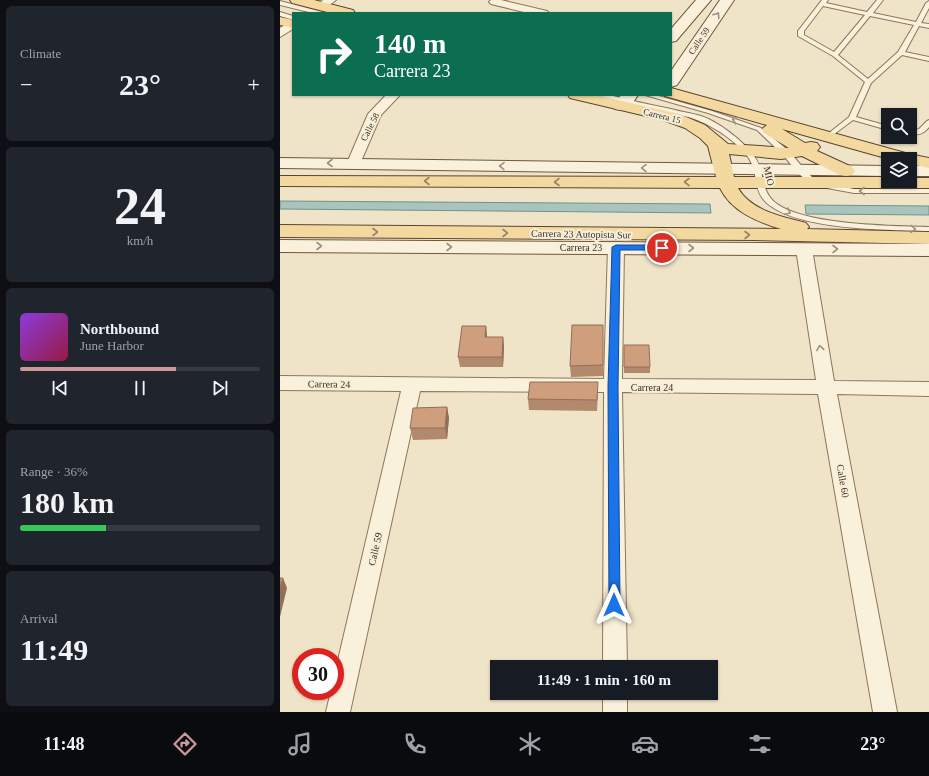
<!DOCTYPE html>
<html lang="en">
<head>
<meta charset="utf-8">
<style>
  :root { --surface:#171b24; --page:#20242c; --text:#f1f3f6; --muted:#9ea1a6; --line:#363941; --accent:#cc999b }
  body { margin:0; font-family:Georgia,serif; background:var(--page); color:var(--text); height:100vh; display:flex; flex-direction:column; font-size:15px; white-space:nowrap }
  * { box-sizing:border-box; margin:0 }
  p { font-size:13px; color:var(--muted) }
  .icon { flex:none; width:22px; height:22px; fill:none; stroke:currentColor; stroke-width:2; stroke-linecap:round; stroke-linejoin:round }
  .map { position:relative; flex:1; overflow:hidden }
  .panel { display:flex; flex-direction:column; gap:6px; padding:6px; background:#0d0f14; width:280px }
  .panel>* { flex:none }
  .top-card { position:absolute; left:12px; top:12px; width:380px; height:84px; border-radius:0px; box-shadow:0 1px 3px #0004; background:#0b6e4f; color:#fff; overflow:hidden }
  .fabs { position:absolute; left:601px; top:108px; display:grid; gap:8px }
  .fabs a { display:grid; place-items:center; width:36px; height:36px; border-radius:0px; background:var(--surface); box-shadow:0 1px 3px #0004; font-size:20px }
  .speed { position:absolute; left:12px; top:648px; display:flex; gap:8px; font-size:20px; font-weight:700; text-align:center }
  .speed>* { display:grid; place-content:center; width:52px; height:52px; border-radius:50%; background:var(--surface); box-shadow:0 1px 3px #0004; line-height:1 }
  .speed .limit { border:6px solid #d22; background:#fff; color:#111 }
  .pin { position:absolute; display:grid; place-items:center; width:34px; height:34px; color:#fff; margin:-17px; border:2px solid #fff; border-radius:50%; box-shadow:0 1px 4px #0007 }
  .me { position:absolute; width:44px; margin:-22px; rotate:0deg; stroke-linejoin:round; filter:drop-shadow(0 0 3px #0008) }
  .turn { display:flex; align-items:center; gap:14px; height:84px; padding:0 16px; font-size:18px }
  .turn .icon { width:52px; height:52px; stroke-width:2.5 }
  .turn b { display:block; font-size:28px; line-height:34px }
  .big { font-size:30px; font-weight:800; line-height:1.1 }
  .panel .card { flex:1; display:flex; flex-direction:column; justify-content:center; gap:6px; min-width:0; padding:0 14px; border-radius:6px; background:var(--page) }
  .panel .dial { align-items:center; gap:0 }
  .dial b { font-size:52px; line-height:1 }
  .song { display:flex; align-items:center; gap:12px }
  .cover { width:48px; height:48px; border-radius:6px; background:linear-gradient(135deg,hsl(270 70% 55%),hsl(340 70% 35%)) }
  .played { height:4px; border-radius:2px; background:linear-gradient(90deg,var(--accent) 65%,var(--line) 65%) }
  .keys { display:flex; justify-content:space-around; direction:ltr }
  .heat { display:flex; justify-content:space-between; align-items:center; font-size:22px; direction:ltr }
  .charge { height:6px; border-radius:3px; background:linear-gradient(90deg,#34c759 36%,var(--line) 0) }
  .trip { position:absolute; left:210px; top:660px; width:228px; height:40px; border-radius:0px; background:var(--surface); box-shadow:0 1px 3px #0004; font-weight:800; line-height:40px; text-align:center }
  .tab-bar { display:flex; height:64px; justify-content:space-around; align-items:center; background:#090b0e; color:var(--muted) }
  .tab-bar .icon { width:28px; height:28px }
  .tab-bar .current { color:var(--accent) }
  .tab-bar b { font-size:18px; color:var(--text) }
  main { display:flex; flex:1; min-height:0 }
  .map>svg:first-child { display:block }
  .water { fill:#a9c4bc; stroke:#6f938a }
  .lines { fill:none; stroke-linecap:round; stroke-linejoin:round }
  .lane-casing { stroke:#8d765c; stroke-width:2 }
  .street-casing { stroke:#8d765c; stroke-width:2 }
  .secondary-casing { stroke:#6f573f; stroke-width:2 }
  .primary-casing { stroke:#5b4430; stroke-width:2 }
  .lane { fill:#faf1dc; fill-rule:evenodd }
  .street { fill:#faf1dc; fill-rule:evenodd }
  .secondary { fill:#faf1dc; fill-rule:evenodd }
  .primary { fill:#f3d9a0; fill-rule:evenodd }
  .wall { fill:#b2896c }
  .shaded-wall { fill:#916f58 }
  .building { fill:#cf9f7d; stroke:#916f58 }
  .oneway { stroke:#9c907e }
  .oneway2 { stroke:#988460 }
  .route { fill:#1a73e8; stroke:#114b97 }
  .labels { text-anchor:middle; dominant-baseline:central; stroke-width:4; stroke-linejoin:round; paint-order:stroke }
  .far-street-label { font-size:9px; fill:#3d2e20; stroke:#f7eed8 }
  .street-label { font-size:10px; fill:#3d2e20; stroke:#f7eed8 }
</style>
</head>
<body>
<main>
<section class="panel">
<div class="card"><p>Climate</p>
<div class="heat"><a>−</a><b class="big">23°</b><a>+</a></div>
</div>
<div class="card dial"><b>24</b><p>km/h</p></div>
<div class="card">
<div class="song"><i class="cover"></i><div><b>Northbound</b><p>June Harbor</p></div></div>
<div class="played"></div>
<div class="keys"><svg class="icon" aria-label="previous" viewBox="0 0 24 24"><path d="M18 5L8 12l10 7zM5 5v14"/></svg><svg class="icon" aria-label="pause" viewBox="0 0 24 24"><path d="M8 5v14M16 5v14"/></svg><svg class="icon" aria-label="next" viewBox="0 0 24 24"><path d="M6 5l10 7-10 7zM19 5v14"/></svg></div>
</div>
<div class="card"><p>Range · 36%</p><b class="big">180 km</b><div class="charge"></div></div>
<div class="card"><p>Arrival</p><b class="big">11:49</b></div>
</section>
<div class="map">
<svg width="649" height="712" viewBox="0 0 649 712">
  <rect width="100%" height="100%" fill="#f0e4c8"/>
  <g class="water">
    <polygon points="0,201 430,204 431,213 0,209"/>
    <polygon points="525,205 649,206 649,215 526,214"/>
  </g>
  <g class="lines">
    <defs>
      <g id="lane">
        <path d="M542 0H548L546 3 587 12 597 0H603L593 13 636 22 646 3 649 1V8L641 23 649 24V28L639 26 625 52 649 57V61L622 55 591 83 576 117 608 126V130L573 120 549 138H545L544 137 569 117 585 82 553 56 518 36V31ZM543 6 585 15 554 52 524 35V31ZM590 16 634 25 618 52 588 79 558 55Z"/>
        <polygon points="0,1 42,12 43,13 33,13 0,5"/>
        <polygon points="0,12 13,16 13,20 0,16"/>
        <path d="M317 95H329C349 100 370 105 391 109 401 112 411 113 421 116 439 122 463 141 474 156 486 172 479 191 497 204 527 225 611 226 649 227V231C608 230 526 230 492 207 471 194 480 174 468 157 457 142 435 127 417 120 408 116 397 115 388 113 365 108 343 102 320 97Z"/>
        <polygon points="365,95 375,95 432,111 481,128 510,152 523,168 536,181 574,189 649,189 649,193 574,193 531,185 517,172 504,156 477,130 428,113"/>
        <path d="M649 120V127C644 134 638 135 630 135V131L639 129 647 121Z"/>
      </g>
      <g id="street">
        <polygon points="43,0 56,0 46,8 38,8 36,6"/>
        <polygon points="211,0 221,0 267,11 269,13 248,13 211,4 209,2"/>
        <polygon points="13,20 13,29 0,37 0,28"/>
        <polygon points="106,95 120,95 101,115 79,166 69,166 67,163 88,114"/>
        <polygon points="336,242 342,243 344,247 342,379 536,380 516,249 518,245 524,244 530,245 532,249 554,381 649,382 649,396 557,394 617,712 593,712 538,394 342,392 347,667 323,667 324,392 140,391 70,712 46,712 51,691 55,691 55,673 121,391 0,390 0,376 324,379 328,247 330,243"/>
        <rect x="323" y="693" width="24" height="19"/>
      </g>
      <g id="secondary">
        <polygon points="416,0 431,0 396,41 391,42 391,29"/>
        <polygon points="440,0 454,0 397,85 391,87 391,71"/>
        <path d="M341 95H358C352 104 347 112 335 109L333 106Z"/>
        <polygon points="0,158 608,166 608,176 0,168"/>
        <rect x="630" y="166" width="19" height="10"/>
        <polygon points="0,240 649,244 649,256 0,252"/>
      </g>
      <g id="primary">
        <polygon points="10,0 34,0 73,10 75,13 51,13 12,3"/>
        <polygon points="0,17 13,20 13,28 0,25"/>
        <path d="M391 88 629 154 649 158V168L630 164V159H609L502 129 525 143 531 142 537 143 540 147 537 151 572 167 575 171 572 175 566 176 560 175 522 156 501 159 449 154 454 177H608V181H630V178H649V188H458C471 211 503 217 526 223L529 227 527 229 649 232V244L474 240 0 237V225L501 229C477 222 451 211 440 188L0 186V176L436 177 428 146 420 138 405 128 383 120 290 98 288 95H316L399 114 425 125 448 144 509 148 484 133 482 129 487 125 385 96 384 95H391Z"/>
      </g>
    </defs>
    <use href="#lane" class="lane-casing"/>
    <use href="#street" class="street-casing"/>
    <use href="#secondary" class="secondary-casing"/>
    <use href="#primary" class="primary-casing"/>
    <use href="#lane" class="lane"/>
    <use href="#street" class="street"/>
    <use href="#secondary" class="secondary"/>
    <use href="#primary" class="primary"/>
  </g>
  <g class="wall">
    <polygon points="323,325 323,376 291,377 290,366"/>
    <polygon points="206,326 207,337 223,337 224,347 223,367 180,367 178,357"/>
    <polygon points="344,345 370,367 370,373 344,373"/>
    <polygon points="318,393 317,411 249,410 248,399"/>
    <polygon points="167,407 169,418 167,439 133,440 130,428"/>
  </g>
  <g class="shaded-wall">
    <polygon points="206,326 207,336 206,347 205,337"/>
    <polygon points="223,337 224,347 223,367 222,357"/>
    <polygon points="167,407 169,418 167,439 165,428"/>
    <polygon points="3,578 7,588 0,617 0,588"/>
  </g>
  <g class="building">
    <polygon points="292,325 323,325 323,365 290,366"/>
    <polygon points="182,326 206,326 205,337 223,337 222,357 178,357"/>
    <polygon points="344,345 369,345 370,367 344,367"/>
    <polygon points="250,382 318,382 317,400 248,399"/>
    <polygon points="167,407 165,428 130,428 133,408"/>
    <polygon points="0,578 3,578 0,588"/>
  </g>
  <defs><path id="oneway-chevron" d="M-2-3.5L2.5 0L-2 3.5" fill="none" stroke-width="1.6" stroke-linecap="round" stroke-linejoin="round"/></defs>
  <g class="oneway">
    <use href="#oneway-chevron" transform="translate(437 15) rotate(-56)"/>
    <use href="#oneway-chevron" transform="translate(455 120) rotate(-160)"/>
    <use href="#oneway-chevron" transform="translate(50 163) rotate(-180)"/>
    <use href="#oneway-chevron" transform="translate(222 166) rotate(-179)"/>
    <use href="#oneway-chevron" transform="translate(364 168) rotate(-179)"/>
    <use href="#oneway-chevron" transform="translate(582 191) rotate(-180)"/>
    <use href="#oneway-chevron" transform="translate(508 212) rotate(25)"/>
    <use href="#oneway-chevron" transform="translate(633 229) rotate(1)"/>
    <use href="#oneway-chevron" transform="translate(39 246)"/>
    <use href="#oneway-chevron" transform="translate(169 247)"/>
    <use href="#oneway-chevron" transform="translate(411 248)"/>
    <use href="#oneway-chevron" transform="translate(555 249)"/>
    <use href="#oneway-chevron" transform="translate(540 348) rotate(-99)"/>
  </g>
  <g class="oneway2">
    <use href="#oneway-chevron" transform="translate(147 181) rotate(-180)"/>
    <use href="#oneway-chevron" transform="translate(277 182) rotate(-180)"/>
    <use href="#oneway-chevron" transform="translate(407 182) rotate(-180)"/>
    <use href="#oneway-chevron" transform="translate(95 232)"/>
    <use href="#oneway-chevron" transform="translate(225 233)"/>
    <use href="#oneway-chevron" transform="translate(467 235)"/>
  </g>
  <polygon class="route" points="336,245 382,245 386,248 382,250 340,250 338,387 340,605 338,608 334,610 330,608 329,605 328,387 332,247"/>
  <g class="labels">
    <g class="far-street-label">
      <text transform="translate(419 41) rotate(-56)">Calle 59</text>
      <text transform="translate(382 116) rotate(14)">Carrera 15</text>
      <text transform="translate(90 127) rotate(-63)">Calle 58</text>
    </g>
    <g class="street-label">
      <text transform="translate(489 176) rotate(77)">MIO</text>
      <text transform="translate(301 234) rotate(1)">Carrera 23 Autopista Sur</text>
      <text x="301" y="247">Carrera 23</text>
      <text transform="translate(49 384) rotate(1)">Carrera 24</text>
      <text x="372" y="387">Carrera 24</text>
      <text transform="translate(563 481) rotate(80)">Calle 60</text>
      <text transform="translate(95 549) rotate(-77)">Calle 59</text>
    </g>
  </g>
</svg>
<div class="fabs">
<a><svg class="icon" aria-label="search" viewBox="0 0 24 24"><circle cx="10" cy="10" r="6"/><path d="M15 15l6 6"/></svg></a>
<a><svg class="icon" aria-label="layers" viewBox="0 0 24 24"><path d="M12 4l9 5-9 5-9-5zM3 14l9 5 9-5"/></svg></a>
</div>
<div class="speed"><div class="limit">30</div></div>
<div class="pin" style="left:382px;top:248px;background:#d93025"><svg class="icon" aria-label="arrive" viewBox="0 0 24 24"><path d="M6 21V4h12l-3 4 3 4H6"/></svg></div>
<svg class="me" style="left:334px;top:605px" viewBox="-20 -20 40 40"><path d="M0-17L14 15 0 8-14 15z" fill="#1a73e8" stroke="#fff" stroke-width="4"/></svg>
<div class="trip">11:49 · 1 min · 160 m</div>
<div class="top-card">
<div class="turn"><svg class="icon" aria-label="right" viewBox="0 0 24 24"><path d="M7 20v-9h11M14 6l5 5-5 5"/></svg><div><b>140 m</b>Carrera 23</div></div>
</div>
</div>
</main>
<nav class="tab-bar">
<b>11:48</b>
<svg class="icon current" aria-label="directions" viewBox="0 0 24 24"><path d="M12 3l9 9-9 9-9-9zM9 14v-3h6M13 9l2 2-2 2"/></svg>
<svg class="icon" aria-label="music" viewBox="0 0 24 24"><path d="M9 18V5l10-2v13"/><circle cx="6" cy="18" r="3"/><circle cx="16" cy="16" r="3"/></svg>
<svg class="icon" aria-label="phone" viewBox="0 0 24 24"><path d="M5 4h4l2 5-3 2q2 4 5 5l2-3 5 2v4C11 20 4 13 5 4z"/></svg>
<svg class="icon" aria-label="climate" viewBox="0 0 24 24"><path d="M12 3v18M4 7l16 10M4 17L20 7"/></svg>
<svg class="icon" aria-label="car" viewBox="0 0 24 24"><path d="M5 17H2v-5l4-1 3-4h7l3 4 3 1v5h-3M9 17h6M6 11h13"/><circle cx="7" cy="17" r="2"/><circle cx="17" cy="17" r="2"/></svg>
<svg class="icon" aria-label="filters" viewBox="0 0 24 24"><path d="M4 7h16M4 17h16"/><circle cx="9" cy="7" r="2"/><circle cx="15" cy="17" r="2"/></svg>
<b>23°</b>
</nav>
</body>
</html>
